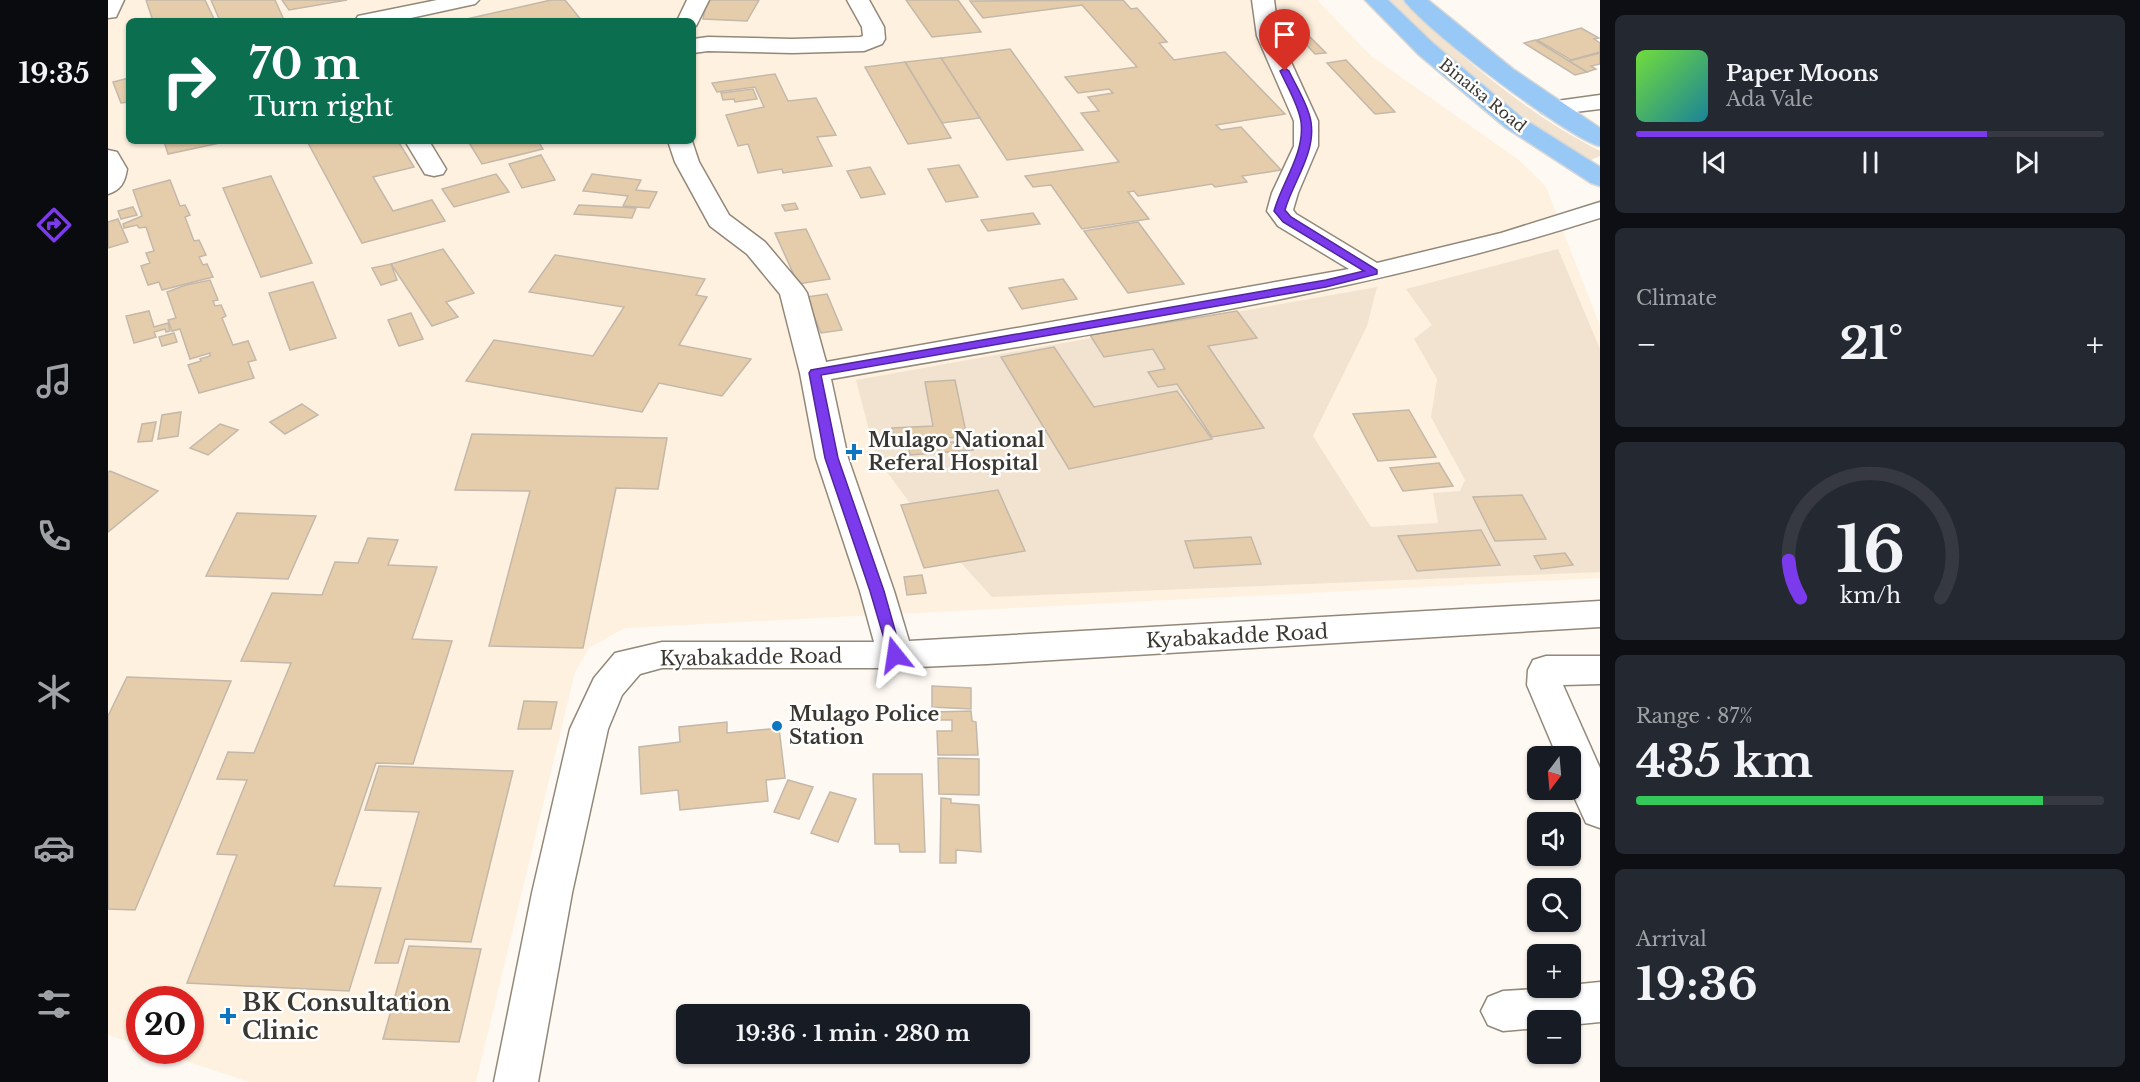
<!DOCTYPE html>
<html lang="en">
<head>
<meta charset="utf-8">
<style>
  :root { --surface:#171b24; --page:#242831; --text:#f1f3f6; --muted:#9ea1a6; --line:#363941; --accent:#7c3aed }
  body { margin:0; font-family:"Libre Baskerville",serif; background:var(--page); color:var(--text); height:100vh; display:flex; flex-direction:column; font-size:22px; white-space:nowrap }
  * { box-sizing:border-box; margin:0 }
  p { font-size:20px; color:var(--muted) }
  .icon { flex:none; width:33px; height:33px; fill:none; stroke:currentColor; stroke-width:2; stroke-linecap:round; stroke-linejoin:round }
  .map { position:relative; flex:1; overflow:hidden }
  .side { display:flex; flex-direction:column; gap:15px; padding:15px; background:#0d0f14; width:540px }
  .side>* { flex:none }
  .hud { position:absolute; left:18px; top:18px; width:570px; height:126px; border-radius:9px; box-shadow:0 2px 4px #0004; background:#0b6e4f; color:#fff; overflow:hidden }
  .needle { width:39px; rotate:196deg }
  .controls { position:absolute; left:1419px; top:746px; display:grid; gap:12px }
  .controls a { display:grid; place-items:center; width:54px; height:54px; border-radius:9px; background:var(--surface); box-shadow:0 2px 4px #0004; font-size:30px }
  .speed { position:absolute; left:18px; top:986px; display:flex; gap:12px; font-size:30px; font-weight:700; text-align:center }
  .speed>* { display:grid; place-content:center; width:78px; height:78px; border-radius:50%; background:var(--surface); box-shadow:0 2px 4px #0004; line-height:1 }
  .speed .limit { border:9px solid #d22; background:#fff; color:#111 }
  .pin { position:absolute; display:grid; place-items:center; width:51px; height:51px; color:#fff; margin:-62px -26px; border-radius:50% 50% 50% 0; rotate:-45deg; box-shadow:0 0 6px #0007 }
  .pin .icon { rotate:45deg }
  .me { position:absolute; width:66px; margin:-33px; rotate:345deg; stroke-linejoin:round; filter:drop-shadow(0 0 4px #0008) }
  .turn { display:flex; align-items:center; gap:21px; height:126px; padding:0 24px; font-size:27px }
  .turn .icon { width:78px; height:78px; stroke-width:2.5 }
  .turn b { display:block; font-size:42px; line-height:51px }
  .big { font-size:45px; font-weight:700; line-height:1.1 }
  .side .widget { flex:1; display:flex; flex-direction:column; justify-content:center; gap:9px; min-width:0; padding:0 21px; border-radius:9px; background:var(--page) }
  .side .dial { align-items:center; gap:0 }
  .dial svg { height:156px; overflow:visible; fill:none; stroke:var(--line); stroke-width:7; stroke-linecap:round; text-anchor:middle }
  .dial text { fill:var(--text); stroke:none }
  .song { display:flex; align-items:center; gap:18px }
  .cover { width:72px; height:72px; border-radius:9px; background:linear-gradient(135deg,hsl(100 70% 55%),hsl(190 70% 35%)) }
  .played { height:6px; border-radius:3px; background:linear-gradient(90deg,var(--accent) 75%,var(--line) 75%) }
  .keys { display:flex; justify-content:space-around; direction:ltr }
  .heat { display:flex; justify-content:space-between; align-items:center; font-size:33px; direction:ltr }
  .charge { height:9px; border-radius:4px; background:linear-gradient(90deg,#34c759 87%,var(--line) 0) }
  .trip { position:absolute; left:568px; top:1004px; width:354px; height:60px; border-radius:9px; background:var(--surface); box-shadow:0 2px 4px #0004; font-weight:700; line-height:60px; text-align:center }
  main { display:flex; flex:1; min-height:0 }
  .menu { display:flex; flex-direction:column; width:108px; justify-content:space-around; align-items:center; background:#090b0e; color:var(--muted) }
  .menu .icon { width:42px; height:42px }
  .menu .selected { color:var(--accent) }
  .menu b { font-size:27px; color:var(--text) }
  .map>svg:first-child { display:block }
  .built { fill:#fef1df; fill-rule:evenodd }
  .green { fill:#f1e3cf }
  .building { fill:#e5cdac; stroke:#c3b8aa; stroke-width:1.5 }
  .lines { fill:none; stroke-linecap:round; stroke-linejoin:round }
  .minor-casing { stroke:#92887a; stroke-width:3 }
  .major-casing { stroke:#d8d7d6; stroke-width:3 }
  .minor { fill:#fff; fill-rule:evenodd }
  .major { fill:#98c8f5; fill-rule:evenodd }
  .route { fill:#7c3aed; stroke:#51269a; stroke-width:1.5 }
  .poi-dot { fill:#0e75c0; stroke:#fff; stroke-width:2 }
  .labels { text-anchor:middle; dominant-baseline:central; stroke-width:5; stroke-linejoin:round; paint-order:stroke }
  .far-street-label { font-size:16px; fill:#3b3731; stroke:#fff }
  .poi-label { font-size:20px; font-weight:bold; fill:#3b3731; stroke:#fff; text-anchor:start }
  .street-label { font-size:20px; fill:#3b3731; stroke:#fff }
  .near-poi-label { font-size:24px; font-weight:bold; fill:#3b3731; stroke:#fff; text-anchor:start }
</style>
</head>
<body>
<main>
<nav class="menu">
<b>19:35</b>
<svg class="icon selected" aria-label="directions" viewBox="0 0 24 24"><path d="M12 3l9 9-9 9-9-9zM9 14v-3h6M13 9l2 2-2 2"/></svg>
<svg class="icon" aria-label="music" viewBox="0 0 24 24"><path d="M9 18V5l10-2v13"/><circle cx="6" cy="18" r="3"/><circle cx="16" cy="16" r="3"/></svg>
<svg class="icon" aria-label="phone" viewBox="0 0 24 24"><path d="M5 4h4l2 5-3 2q2 4 5 5l2-3 5 2v4C11 20 4 13 5 4z"/></svg>
<svg class="icon" aria-label="climate" viewBox="0 0 24 24"><path d="M12 3v18M4 7l16 10M4 17L20 7"/></svg>
<svg class="icon" aria-label="car" viewBox="0 0 24 24"><path d="M5 17H2v-5l4-1 3-4h7l3 4 3 1v5h-3M9 17h6M6 11h13"/><circle cx="7" cy="17" r="2"/><circle cx="17" cy="17" r="2"/></svg>
<svg class="icon" aria-label="filters" viewBox="0 0 24 24"><path d="M4 7h16M4 17h16"/><circle cx="9" cy="7" r="2"/><circle cx="15" cy="17" r="2"/></svg>
</nav>
<div class="map">
<svg width="1492" height="1082" viewBox="0 0 1492 1082">
  <rect width="100%" height="100%" fill="#fef9f3"/>
  <path class="built" d="M2 0H1209L1263 56 1411 160 1438 187 1492 326V578L517 628 482 647 467 672 368 1082H141L45 1050H82V999H32L31 1045 0 1035V2ZM21 21H585V141H21Z"/>
  <g class="green">
    <path d="M1278 0H1294C1353 58 1418 113 1492 151V156L1472 165C1409 108 1340 59 1278 0Z"/>
    <polygon points="1450,249 1492,349 1492,572 884,597 815,521 768,457 748,380 1269,287 1259,326 1205,436 1263,527 1330,523 1325,493 1352,491 1357,480 1323,417 1329,379 1306,339 1324,325 1298,289"/>
  </g>
  <g class="building">
    <polygon points="38,0 97,0 107,21 45,21"/>
    <polygon points="103,0 167,0 176,20 110,21 112,21"/>
    <polygon points="174,0 239,0 181,10"/>
    <polygon points="443,0 457,0 474,21 354,20"/>
    <polygon points="599,0 651,0 639,21 595,19"/>
    <polygon points="798,0 850,0 873,32 824,37"/>
    <polygon points="1015,0 1023,9 1029,8 1059,42 1051,43 1066,60 1117,52 1177,114 1108,125 1113,130 1133,127 1173,170 1134,176 1139,182 1107,187 1104,184 1030,196 1026,191 1020,192 1041,219 974,229 943,185 925,187 917,176 1011,162 973,113 991,111 980,97 1005,93 1001,89 970,93 957,77 1029,67 974,5 875,18 862,1"/>
    <polygon points="1473,28 1491,38 1486,39 1492,43 1492,52 1463,60 1429,40"/>
    <polygon points="1200,35 1218,53 1207,54 1190,36"/>
    <polygon points="1427,40 1479,72 1467,75 1416,43"/>
    <polygon points="902,49 975,150 899,160 833,58"/>
    <polygon points="1492,53 1492,64 1483,66 1488,69 1479,72 1461,61"/>
    <polygon points="833,58 872,118 834,123 797,62"/>
    <polygon points="1238,60 1287,112 1267,114 1219,63"/>
    <polygon points="797,62 834,123 843,138 800,144 757,67"/>
    <polygon points="667,74 680,101 708,98 728,135 709,137 724,166 675,173 674,169 650,173 640,144 630,146 618,115 656,107 647,87 609,92 604,83"/>
    <polygon points="21,78 21,102 13,103 5,82"/>
    <polygon points="645,89 649,99 627,102 626,99 615,100 613,93"/>
    <polygon points="56,141 121,141 60,154"/>
    <polygon points="199,141 290,141 306,167 265,177 285,211 324,200 337,221 254,243"/>
    <polygon points="360,141 430,141 435,149 374,164"/>
    <polygon points="433,155 447,180 414,188 401,164"/>
    <polygon points="851,165 870,197 838,202 820,169"/>
    <polygon points="762,167 777,194 753,198 739,171"/>
    <polygon points="388,174 401,192 346,207 334,189"/>
    <polygon points="484,174 533,180 528,190 549,192 541,208 515,206 520,196 475,191"/>
    <polygon points="163,176 204,263 153,277 115,188"/>
    <polygon points="62,180 72,206 77,205 82,215 77,217 86,241 91,240 98,255 91,257 95,265 99,264 105,277 54,290 51,282 40,285 33,266 42,263 38,253 46,251 38,227 31,228 29,225 16,228 15,224 34,216 25,190"/>
    <polygon points="687,203 690,209 677,211 674,205"/>
    <polygon points="471,205 528,208 524,218 466,214"/>
    <polygon points="25,207 29,215 13,219 10,211"/>
    <polygon points="925,213 932,224 880,231 873,220"/>
    <polygon points="10,219 20,242 0,248 0,222"/>
    <polygon points="1030,222 1076,284 1020,293 976,231"/>
    <polygon points="698,229 722,279 690,284 667,233"/>
    <polygon points="335,249 366,293 338,302 350,317 324,326 283,264"/>
    <polygon points="447,255 597,279 588,295 599,297 571,345 643,359 614,396 551,383 534,412 358,381 386,340 485,356 516,307 421,292"/>
    <polygon points="283,264 289,280 273,285 264,268"/>
    <polygon points="955,279 969,299 914,309 901,288"/>
    <polygon points="102,280 110,300 105,301 107,306 113,305 118,316 114,318 125,345 140,341 148,360 140,362 146,378 91,393 80,365 93,361 92,359 102,356 102,353 82,359 72,329 64,331 60,320 68,318 59,292 78,285"/>
    <polygon points="205,282 228,338 182,350 161,293"/>
    <polygon points="719,294 734,330 713,333 698,297"/>
    <polygon points="41,311 46,327 60,323 62,331 58,332 57,329 46,332 48,337 26,343 18,316"/>
    <polygon points="1129,311 1149,338 1100,346 1156,428 1104,437 1069,384 1050,387 1040,372 1057,369 1045,349 996,357 982,335"/>
    <polygon points="303,313 315,339 291,346 280,320"/>
    <polygon points="66,333 69,342 54,346 51,337"/>
    <polygon points="946,347 986,407 1069,391 1104,439 961,469 893,357"/>
    <polygon points="847,380 859,437 786,440 784,428 825,426 817,382"/>
    <polygon points="194,404 210,415 177,434 162,422"/>
    <polygon points="1301,410 1328,457 1270,461 1245,414"/>
    <polygon points="73,412 70,436 50,439 54,415"/>
    <polygon points="48,422 44,441 30,442 34,424"/>
    <polygon points="112,424 130,430 100,455 82,448"/>
    <polygon points="364,434 559,438 550,489 508,488 475,648 381,646 422,491 347,490"/>
    <polygon points="862,441 865,450 802,455 800,445"/>
    <polygon points="1331,463 1345,486 1295,491 1282,468"/>
    <polygon points="2,471 50,491 0,532 0,472"/>
    <polygon points="890,490 917,551 816,568 793,505"/>
    <polygon points="1414,495 1438,539 1387,541 1365,497"/>
    <polygon points="129,513 208,516 180,579 98,576"/>
    <polygon points="1373,530 1392,565 1309,571 1290,536"/>
    <polygon points="1143,537 1153,564 1086,568 1077,541"/>
    <polygon points="260,538 290,540 280,565 329,567 304,639 344,641 305,764 268,763 226,886 273,888 241,991 79,983 129,855 109,854 139,780 109,779 120,752 146,753 183,663 133,661 164,593 214,595 227,562 250,563"/>
    <polygon points="1457,553 1465,565 1433,569 1426,556"/>
    <polygon points="814,575 818,593 799,595 796,577"/>
    <polygon points="19,677 123,681 27,910 0,909 0,716"/>
    <polygon points="824,686 863,688 863,709 824,707"/>
    <polygon points="416,701 449,702 443,729 410,729"/>
    <polygon points="863,711 864,721 868,722 870,755 830,755 829,731 844,731 844,720 826,720 826,712"/>
    <polygon points="619,722 619,733 671,728 677,778 658,780 660,801 572,810 570,790 533,794 531,747 572,742 571,727"/>
    <polygon points="830,758 871,759 871,795 831,794"/>
    <polygon points="271,766 405,771 363,942 297,939 290,963 267,963 311,812 257,810"/>
    <polygon points="765,774 814,774 817,852 792,852 791,844 767,844"/>
    <polygon points="680,780 705,787 691,819 666,812"/>
    <polygon points="722,792 748,799 730,842 703,833"/>
    <polygon points="833,798 843,799 843,803 871,805 873,852 848,850 848,863 832,863"/>
    <polygon points="301,946 373,949 351,1042 275,1039"/>
  </g>
  <g class="lines">
    <defs>
      <g id="minor">
        <polygon points="0,0 16,0 8,17 0,18"/>
        <polygon points="329,0 371,0 367,4 289,21 247,21 250,16"/>
        <polygon points="579,0 601,0 588,26 585,26 585,21 569,21"/>
        <polygon points="739,0 761,0 776,27 777,39 774,44 756,51 684,53 600,51 585,53 585,39 600,37 684,39 752,37 755,36 754,27"/>
        <path d="M1144 0H1166L1171 36 1210 121V146L1190 193 1185 210 1188 214 1269 263 1393 233 1492 202V218C1242 298 981 333 723 379L740 458 786 591 801 641 1492 601V627L879 664 787 668H554L532 674 514 695 500 729 464 893 430 1082H386L424 893 462 729 486 678 507 653 554 642H766L752 591 708 458 692 373 672 294 639 254 602 226 567 162 560 141H584L591 162 621 215 657 242 695 287 699 293 718 362 1241 269 1170 226 1159 211 1164 193 1186 146V121L1149 36Z"/>
        <polygon points="1492,95 1492,109 1442,115 1434,113 1430,108 1434,103"/>
        <polygon points="297,141 321,141 338,169 335,174 326,176 317,174"/>
        <path d="M0 150 9 152 19 169C17 182 13 190 0 194Z"/>
        <polygon points="1438,656 1492,656 1492,684 1455,685 1492,768 1492,828 1478,823 1462,788 1462,756 1449,756 1419,685 1420,670 1425,660"/>
        <polygon points="1492,982 1492,1022 1462,1025 1462,1020 1430,1020 1430,1028 1395,1031 1380,1025 1373,1011 1380,997 1395,991 1462,987 1462,985"/>
      </g>
      <g id="major">
        <polygon points="1257,0 1280,0 1326,44 1413,117 1492,167 1492,186 1483,183 1397,127 1310,54"/>
        <path d="M1296 0H1320L1405 69 1492 128V146C1461 139 1315 28 1296 0Z"/>
      </g>
    </defs>
    <use href="#minor" class="minor-casing"/>
    <use href="#major" class="major-casing"/>
    <use href="#minor" class="minor"/>
    <use href="#major" class="major"/>
  </g>
  <path class="route" d="M1177 68 1181 71C1188 86 1201 106 1203 122 1208 153 1185 182 1177 210L1183 217 1269 270V274L1218 287 713 375 730 458 776 591 794 655 792 659H782L762 591 717 458 701 373 703 370 1218 280 1256 271 1175 222 1166 211C1174 182 1197 153 1193 122 1191 106 1179 86 1172 71Z"/>
  <g class="poi-dot">
    <path d="M743 443h6v6h6v6h-6v6h-6v-6h-6v-6h6z"/>
    <circle cx="669" cy="726" r="6"/>
    <path d="M117 1007h6v6h6v6h-6v6h-6v-6h-6v-6h6z"/>
  </g>
  <g class="labels">
    <g class="far-street-label">
      <text transform="translate(1375 95) rotate(39)">Binaisa Road</text>
    </g>
    <g class="poi-label">
      <text x="760" y="440">Mulago National<tspan x="760" dy="23">Referal Hospital</tspan></text>
      <text x="681" y="714">Mulago Police<tspan x="681" dy="23">Station</tspan></text>
    </g>
    <g class="street-label">
      <text transform="translate(1129 636) rotate(-3)">Kyabakadde Road</text>
      <text transform="translate(643 657) rotate(-1)">Kyabakadde Road</text>
    </g>
    <g class="near-poi-label">
      <text x="134" y="1002">BK Consultation<tspan x="134" dy="28">Clinic</tspan></text>
    </g>
  </g>
</svg>
<div class="controls">
<a><svg class="needle" viewBox="-14 -14 28 28"><path d="M0-13l5 13h-10z" fill="#e53935"/><path d="M0 13l5-13h-10z" fill="#9ea1a6"/></svg></a>
<a><svg class="icon" aria-label="sound" viewBox="0 0 24 24"><path d="M4 9h4l5-4v14l-5-4H4zM17 9q2 3 0 6"/></svg></a>
<a><svg class="icon" aria-label="search" viewBox="0 0 24 24"><circle cx="10" cy="10" r="6"/><path d="M15 15l6 6"/></svg></a>
<a>+</a>
<a>−</a>
</div>
<div class="speed"><div class="limit">20</div></div>
<div class="pin" style="left:1177px;top:71px;background:#d93025"><svg class="icon" aria-label="arrive" viewBox="0 0 24 24"><path d="M6 21V4h12l-3 4 3 4H6"/></svg></div>
<svg class="me" style="left:787px;top:655px" viewBox="-20 -20 40 40"><path d="M0-17L14 15 0 8-14 15z" fill="#7c3aed" stroke="#fff" stroke-width="4"/></svg>
<div class="trip">19:36 · 1 min · 280 m</div>
<div class="hud">
<div class="turn"><svg class="icon" aria-label="right" viewBox="0 0 24 24"><path d="M7 20v-9h11M14 6l5 5-5 5"/></svg><div><b>70 m</b>Turn right</div></div>
</div>
</div>
<section class="side">
<div class="widget">
<div class="song"><i class="cover"></i><div><b>Paper Moons</b><p>Ada Vale</p></div></div>
<div class="played"></div>
<div class="keys"><svg class="icon" aria-label="previous" viewBox="0 0 24 24"><path d="M18 5L8 12l10 7zM5 5v14"/></svg><svg class="icon" aria-label="pause" viewBox="0 0 24 24"><path d="M8 5v14M16 5v14"/></svg><svg class="icon" aria-label="next" viewBox="0 0 24 24"><path d="M6 5l10 7-10 7zM19 5v14"/></svg></div>
</div>
<div class="widget"><p>Climate</p>
<div class="heat"><a>−</a><b class="big">21°</b><a>+</a></div>
</div>
<div class="widget dial"><svg viewBox="0 0 100 80">
<path d="M14 69A42 42 0 1 1 86 69"/>
<path d="M14 69A42 42 0 0 1 8 50" stroke="#7c3aed"/>
<text x="50" y="56" font-size="32" font-weight="700">16</text>
<text x="50" y="72" font-size="11">km/h</text>
</svg></div>
<div class="widget"><p>Range · 87%</p><b class="big">435 km</b><div class="charge"></div></div>
<div class="widget"><p>Arrival</p><b class="big">19:36</b></div>
</section>
</main>
</body>
</html>
